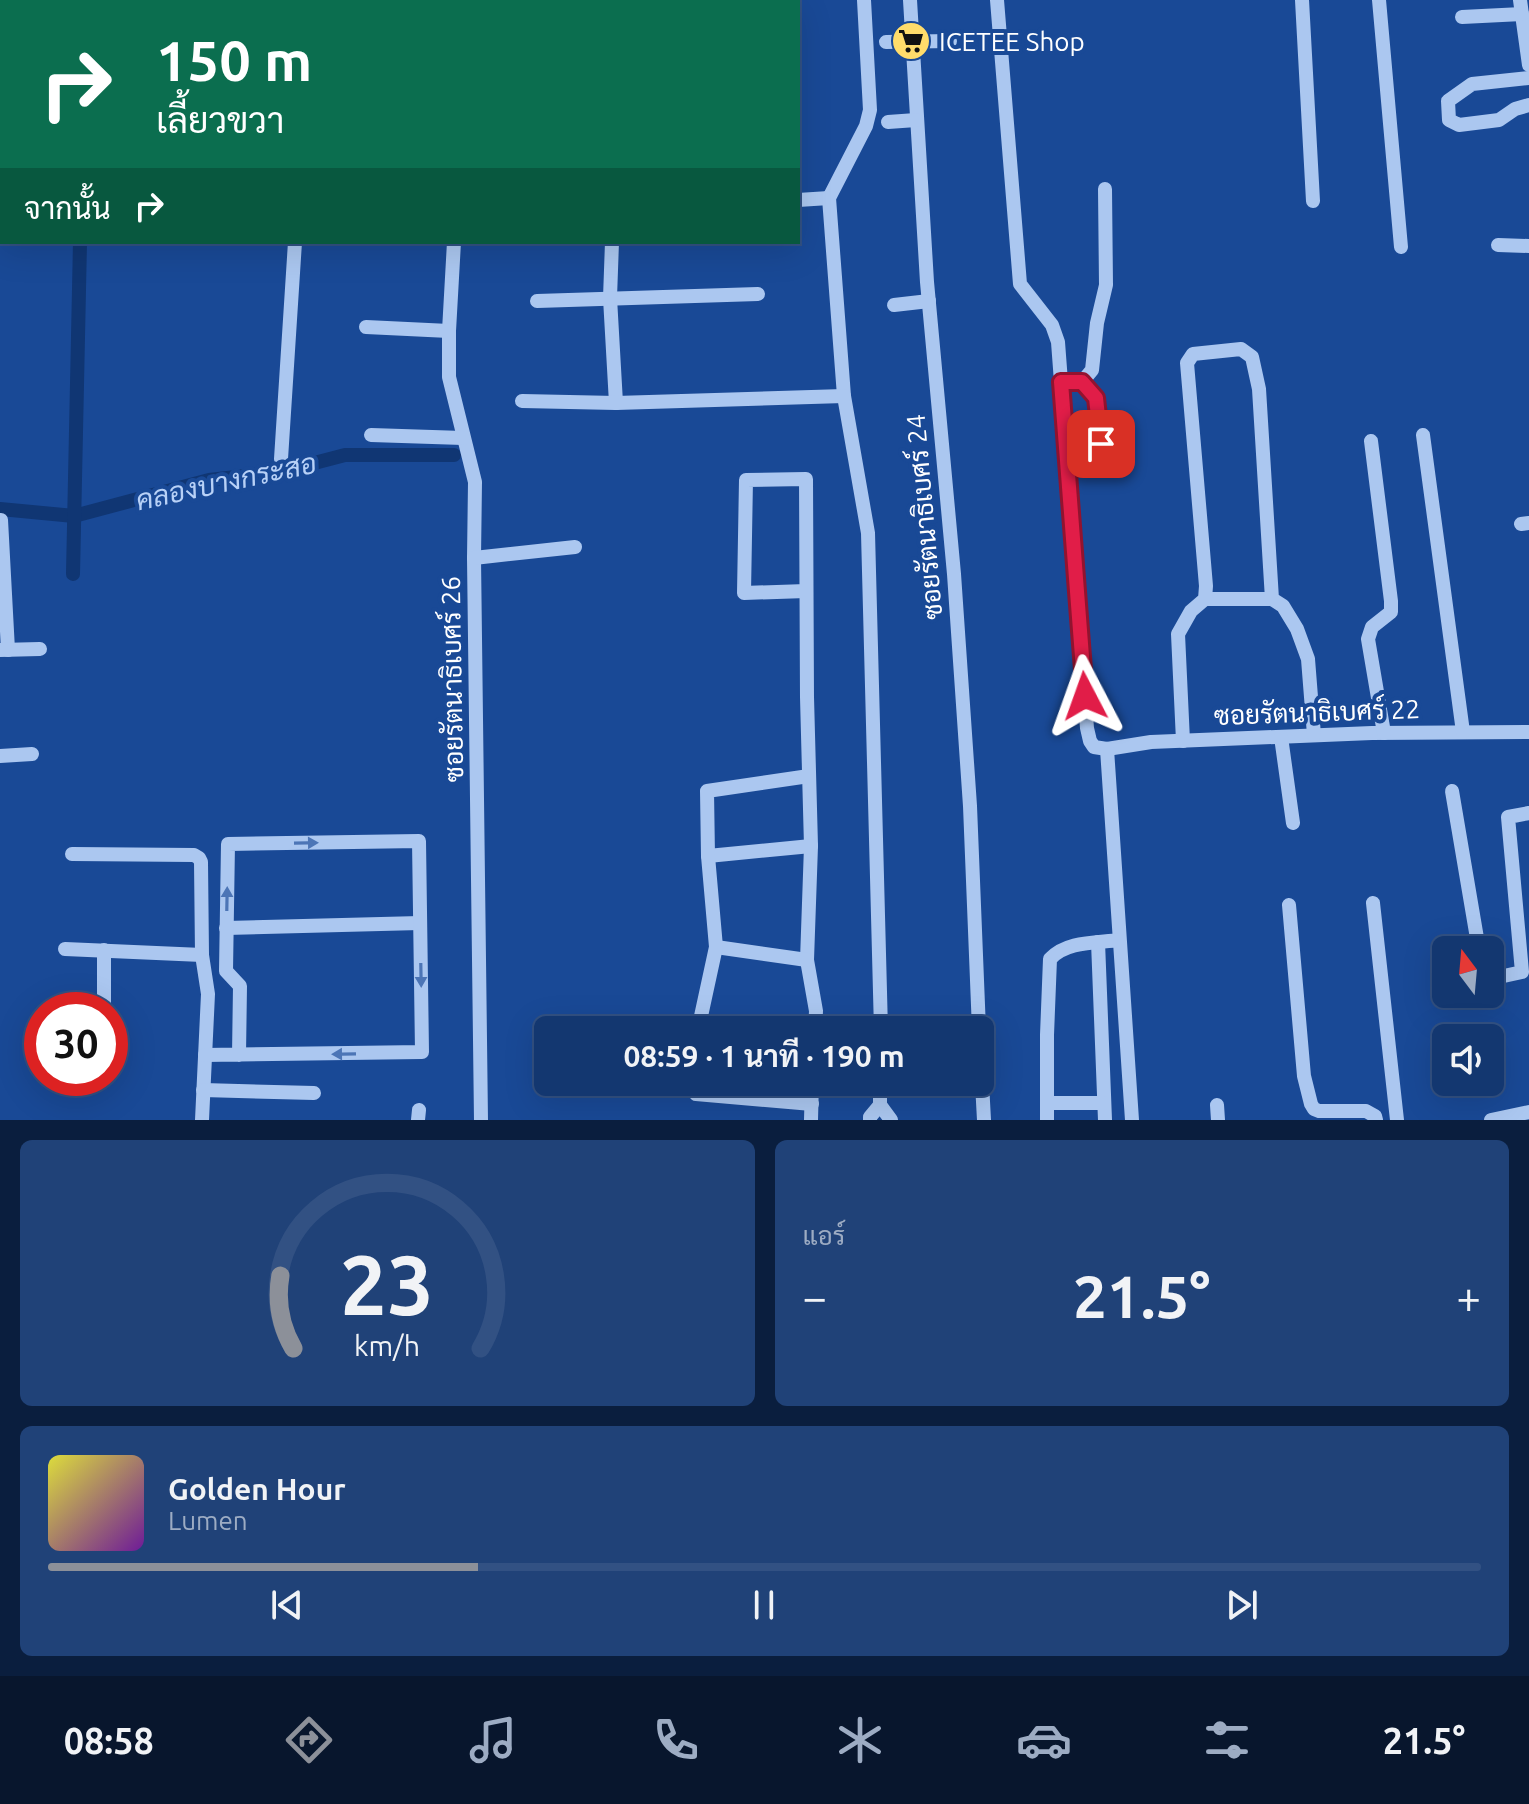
<!DOCTYPE html>
<html lang="th">
<head>
<meta charset="utf-8">
<style>
  :root { --surface:#133770; --page:#204278; --text:#f1f3f6; --muted:#9dacc3; --line:#325183; --accent:#8c9099 }
  body { margin:0; font-family:Ubuntu,Sarabun,sans-serif; background:var(--page); color:var(--text); height:100vh; display:flex; flex-direction:column; font-size:30px; white-space:nowrap }
  * { box-sizing:border-box; margin:0 }
  p { font-size:26px; color:var(--muted) }
  .icon { flex:none; width:44px; height:44px; fill:none; stroke:currentColor; stroke-width:2; stroke-linecap:round; stroke-linejoin:round }
  .map { position:relative; height:1120px; overflow:hidden }
  .panel { display:flex; flex-direction:column; gap:20px; padding:20px; background:#0a1e3e; flex:1 }
  .panel>* { flex:none }
  .hud { position:absolute; left:0px; top:0px; width:800px; height:244px; box-shadow:0 8px 32px #0002,0 0 0 2px var(--line); background:#0b6e4f; color:#fff; overflow:hidden }
  .needle { width:52px; rotate:344deg }
  .fabs { position:absolute; left:1432px; top:936px; display:grid; gap:16px }
  .fabs a { display:grid; place-items:center; width:72px; height:72px; border-radius:12px; background:var(--surface); box-shadow:0 8px 32px #0002,0 0 0 2px var(--line); font-size:40px }
  .speed { position:absolute; left:24px; top:992px; display:flex; gap:16px; font-size:40px; font-weight:700; text-align:center }
  .speed>* { display:grid; place-content:center; width:104px; height:104px; border-radius:50%; background:var(--surface); box-shadow:0 8px 32px #0002,0 0 0 2px var(--line); line-height:1 }
  .speed .limit { border:12px solid #d22; background:#fff; color:#111 }
  .pin { position:absolute; display:grid; place-items:center; width:68px; height:68px; color:#fff; margin:-34px; border-radius:16px; box-shadow:0 4px 12px #0006 }
  .me { position:absolute; width:88px; margin:-44px; rotate:356deg; stroke-linejoin:round; filter:drop-shadow(0 0 6px #0008) }
  .turn { display:flex; align-items:center; gap:28px; height:168px; padding:0 24px; font-size:36px }
  .turn .icon { width:104px; height:104px; stroke-width:2.5 }
  .turn b { display:block; font-size:56px; line-height:68px }
  .then { display:flex; align-items:center; height:76px; padding:0 24px; background:#0003; gap:16px; font-size:30px }
  .big { font-size:60px; font-weight:700; line-height:1.1 }
  .panel .card { flex:1; display:flex; flex-direction:column; justify-content:center; gap:12px; min-width:0; padding:0 28px; border-radius:12px; background:var(--page) }
  .panel .dial { align-items:center; gap:0 }
  .dial svg { height:208px; overflow:visible; fill:none; stroke:var(--line); stroke-width:7; stroke-linecap:round; text-anchor:middle }
  .dial text { fill:var(--text); stroke:none }
  .song { display:flex; align-items:center; gap:24px }
  .cover { width:96px; height:96px; border-radius:12px; background:linear-gradient(135deg,hsl(60 70% 55%),hsl(280 70% 35%)) }
  .played { height:8px; border-radius:4px; background:linear-gradient(90deg,var(--accent) 30%,var(--line) 30%) }
  .keys { display:flex; justify-content:space-around; direction:ltr }
  .heat { display:flex; justify-content:space-between; align-items:center; font-size:44px; direction:ltr }
  .panel .tiles { flex:1; display:grid; gap:20px; grid-template-columns:1fr 1fr }
  .card:last-child { grid-column:span 2 }
  .trip { position:absolute; left:534px; top:1016px; width:460px; height:80px; border-radius:12px; background:var(--surface); box-shadow:0 8px 32px #0002,0 0 0 2px var(--line); font-weight:700; line-height:80px; text-align:center }
  .tab-bar { display:flex; height:128px; justify-content:space-around; align-items:center; background:#08162d; color:var(--muted) }
  .tab-bar .icon { width:56px; height:56px }
  .tab-bar .active { color:var(--accent) }
  .tab-bar b { font-size:36px; color:var(--text) }
  .map>svg:first-child { display:block }
  .lines { fill:none; stroke-linecap:round; stroke-linejoin:round }
  .canal { stroke:#103673; stroke-width:14 }
  .minor { stroke:#abc7f0; stroke-width:14 }
  .oneway { fill:#4c75b6 }
  .route-casing { stroke:#92132f; stroke-width:20 }
  .route { stroke:#e11d48; stroke-width:14 }
  .labels { text-anchor:middle; dominant-baseline:central; stroke-width:8; stroke-linejoin:round; paint-order:stroke }
  .poi-label { font-size:26px; fill:#fff; stroke:#194996; text-anchor:start }
  .street-label { font-size:26px; fill:#fff; stroke:#194996 }
  .water-label { font-size:28px; font-style:italic; fill:#b8d1f7; stroke:#194996 }
</style>
</head>
<body>
<div class="map">
<svg width="1529" height="1120" viewBox="0 0 1529 1120">
  <rect width="100%" height="100%" fill="#194996"/>
  <g class="lines">
    <g class="canal">
      <polyline points="93,2 93,0"/>
      <polyline points="0,509 74,516 209,480 280,472 345,455 454,455"/>
      <polyline points="73,574 80,242"/>
    </g>
    <g class="minor">
      <polyline points="606,0 606,2"/>
      <polyline points="721,0 721,2"/>
      <polyline points="864,0 870,110 866,126 829,198 844,396 868,533 881,1030"/>
      <polyline points="910,0 927,282 954,574 970,806 979,1030"/>
      <polyline points="997,0 1020,284 1052,325 1058,342 1087,728 1090,741 1094,747 1107,749 1151,742 1372,733 1529,732"/>
      <polyline points="1302,0 1313,201"/>
      <polyline points="1379,0 1401,247"/>
      <polyline points="1520,0 1529,65"/>
      <polyline points="311,2 311,0"/>
      <polyline points="423,2 423,0"/>
      <polyline points="1462,17 1522,14"/>
      <polyline points="886,42 950,41"/>
      <polyline points="1529,78 1472,84 1448,101 1449,120 1459,125 1499,120 1515,109 1529,105"/>
      <polyline points="888,122 916,120"/>
      <polyline points="798,200 829,198"/>
      <polyline points="454,242 449,331 449,377 475,482 474,558 481,1120"/>
      <polyline points="612,242 610,298 616,403"/>
      <polyline points="1498,245 1529,246"/>
      <polyline points="537,301 758,294"/>
      <polyline points="894,305 929,301"/>
      <polyline points="366,327 449,331"/>
      <polyline points="1061,382 1082,382 1092,370 1097,323 1106,285 1105,189"/>
      <polyline points="1082,382 1096,398 1101,444"/>
      <polyline points="522,401 616,403 844,396"/>
      <polyline points="371,435 463,438"/>
      <polyline points="1423,435 1463,732"/>
      <polyline points="1371,441 1391,601 1391,612 1372,627 1368,639 1384,733"/>
      <polyline points="281,459 295,242"/>
      <polyline points="1,520 8,650"/>
      <polyline points="1521,524 1529,523"/>
      <polyline points="474,558 575,547"/>
      <polyline points="806,591 744,593 746,480 806,479 807,697 811,846 807,960 816,1011 815,1030"/>
      <polyline points="1205,599 1272,599"/>
      <polyline points="0,650 40,649"/>
      <polyline points="1281,737 1293,823"/>
      <polyline points="1183,741 1178,634 1191,611 1205,599 1206,586 1187,363 1193,354 1241,349 1252,357 1259,389 1272,599 1283,606 1297,629 1308,659 1314,735"/>
      <polyline points="1107,749 1132,1120"/>
      <polyline points="0,756 32,754"/>
      <polyline points="1452,791 1479,950"/>
      <polyline points="72,854 194,855 199,858 201,862 202,955 208,994 202,1120"/>
      <polyline points="708,856 811,846"/>
      <polyline points="1373,903 1397,1120"/>
      <polyline points="1289,905 1304,1076 1311,1104 1314,1109 1319,1111 1366,1111 1375,1116 1376,1120"/>
      <polyline points="226,928 420,923"/>
      <polyline points="1098,942 1105,1120"/>
      <polyline points="716,947 807,960"/>
      <polyline points="65,949 202,955"/>
      <polyline points="104,950 104,1010"/>
      <polyline points="1490,979 1522,972 1508,817 1529,813"/>
      <polyline points="698,1030 716,947 708,856 707,791 809,776"/>
      <polyline points="980,1046 984,1120"/>
      <polyline points="205,1055 422,1052 419,841 228,844 226,971 240,986 239,1055"/>
      <polyline points="691,1082 696,1094 812,1104"/>
      <polyline points="880,1082 880,1105 891,1120"/>
      <polyline points="203,1090 314,1093"/>
      <polyline points="1047,1103 1104,1103"/>
      <polyline points="1217,1105 1218,1120"/>
      <polyline points="418,1120 419,1110"/>
      <polyline points="811,1120 812,1082"/>
      <polyline points="870,1120 870,1117 880,1105"/>
      <path d="M1047 1120V1035L1050 959C1066 941 1096 943 1119 940"/>
      <polyline points="1491,1120 1529,1112"/>
    </g>
  </g>
  <defs><path id="oneway-solid" d="M-6-.8H1V-3.2L6.5 0L1 3.2V.8H-6Z" transform="scale(2)"/></defs>
  <g class="oneway">
    <use href="#oneway-solid" transform="translate(306 843) rotate(-1)"/>
    <use href="#oneway-solid" transform="translate(227 899) rotate(-89)"/>
    <use href="#oneway-solid" transform="translate(421 975) rotate(89)"/>
    <use href="#oneway-solid" transform="translate(344 1054) rotate(179)"/>
  </g>
  <g class="lines">
    <defs>
      <polyline id="route" points="1085,696 1061,382 1082,382 1096,398 1101,444"/>
    </defs>
    <use href="#route" class="route-casing"/>
    <use href="#route" class="route"/>
  </g>
  <defs>
    <symbol id="supermarket-disc" viewBox="-11 -11 22 22"><circle r="9.5" fill="#ffdc6b" stroke="#194996"/><path d="M-6-5.5h2.5l.6 2H6L4.5 2H-2.5L-4.4-4H-6ZM-1.5 3.2a1.3 1.3 0 1 0 .1 0ZM3 3.2a1.3 1.3 0 1 0 .1 0Z" fill="#111"/></symbol>
  </defs>
  <g fill-rule="evenodd">
    <use href="#supermarket-disc" x="889" y="19" width="44" height="44"/>
  </g>
  <g class="labels">
    <g class="poi-label">
      <text x="939" y="41">ICETEE Shop</text>
    </g>
    <g class="street-label">
      <text transform="translate(924 517) rotate(-95)">ซอยรัตนาธิเบศร์ 24</text>
      <text transform="translate(452 679) rotate(-91)">ซอยรัตนาธิเบศร์ 26</text>
      <text transform="translate(1317 712) rotate(-2)">ซอยรัตนาธิเบศร์ 22</text>
    </g>
    <g class="water-label">
      <text transform="translate(226 481) rotate(-12)">คลองบางกระสอ</text>
    </g>
  </g>
</svg>
<div class="fabs">
<a><svg class="needle" viewBox="-14 -14 28 28"><path d="M0-13l5 13h-10z" fill="#e53935"/><path d="M0 13l5-13h-10z" fill="#9dacc3"/></svg></a>
<a><svg class="icon" aria-label="sound" viewBox="0 0 24 24"><path d="M4 9h4l5-4v14l-5-4H4zM17 9q2 3 0 6"/></svg></a>
</div>
<div class="speed"><div class="limit">30</div></div>
<div class="pin" style="left:1101px;top:444px;background:#d93025"><svg class="icon" aria-label="arrive" viewBox="0 0 24 24"><path d="M6 21V4h12l-3 4 3 4H6"/></svg></div>
<svg class="me" style="left:1085px;top:696px" viewBox="-20 -20 40 40"><path d="M0-17L14 15 0 8-14 15z" fill="#e11d48" stroke="#fff" stroke-width="4"/></svg>
<div class="trip">08:59 · 1 นาที · 190 m</div>
<div class="hud">
<div class="turn"><svg class="icon" aria-label="right" viewBox="0 0 24 24"><path d="M7 20v-9h11M14 6l5 5-5 5"/></svg><div><b>150 m</b>เลี้ยวขวา</div></div>
<div class="then">จากนั้น<svg class="icon" aria-label="right" viewBox="0 0 24 24"><path d="M7 20v-9h11M14 6l5 5-5 5"/></svg></div>
</div>
</div>
<section class="panel">
<div class="tiles">
<div class="card dial"><svg viewBox="0 0 100 80">
<path d="M14 69A42 42 0 1 1 86 69"/>
<path d="M14 69A42 42 0 0 1 9 41" stroke="#8c9099"/>
<text x="50" y="56" font-size="32" font-weight="700">23</text>
<text x="50" y="72" font-size="11">km/h</text>
</svg></div>
<div class="card"><p>แอร์</p>
<div class="heat"><a>−</a><b class="big">21.5°</b><a>+</a></div>
</div>
<div class="card">
<div class="song"><i class="cover"></i><div><b>Golden Hour</b><p>Lumen</p></div></div>
<div class="played"></div>
<div class="keys"><svg class="icon" aria-label="previous" viewBox="0 0 24 24"><path d="M18 5L8 12l10 7zM5 5v14"/></svg><svg class="icon" aria-label="pause" viewBox="0 0 24 24"><path d="M8 5v14M16 5v14"/></svg><svg class="icon" aria-label="next" viewBox="0 0 24 24"><path d="M6 5l10 7-10 7zM19 5v14"/></svg></div>
</div>
</div>
</section>
<nav class="tab-bar">
<b>08:58</b>
<svg class="icon active" aria-label="directions" viewBox="0 0 24 24"><path d="M12 3l9 9-9 9-9-9zM9 14v-3h6M13 9l2 2-2 2"/></svg>
<svg class="icon" aria-label="music" viewBox="0 0 24 24"><path d="M9 18V5l10-2v13"/><circle cx="6" cy="18" r="3"/><circle cx="16" cy="16" r="3"/></svg>
<svg class="icon" aria-label="phone" viewBox="0 0 24 24"><path d="M5 4h4l2 5-3 2q2 4 5 5l2-3 5 2v4C11 20 4 13 5 4z"/></svg>
<svg class="icon" aria-label="climate" viewBox="0 0 24 24"><path d="M12 3v18M4 7l16 10M4 17L20 7"/></svg>
<svg class="icon" aria-label="car" viewBox="0 0 24 24"><path d="M5 17H2v-5l4-1 3-4h7l3 4 3 1v5h-3M9 17h6M6 11h13"/><circle cx="7" cy="17" r="2"/><circle cx="17" cy="17" r="2"/></svg>
<svg class="icon" aria-label="filters" viewBox="0 0 24 24"><path d="M4 7h16M4 17h16"/><circle cx="9" cy="7" r="2"/><circle cx="15" cy="17" r="2"/></svg>
<b>21.5°</b>
</nav>
</body>
</html>
